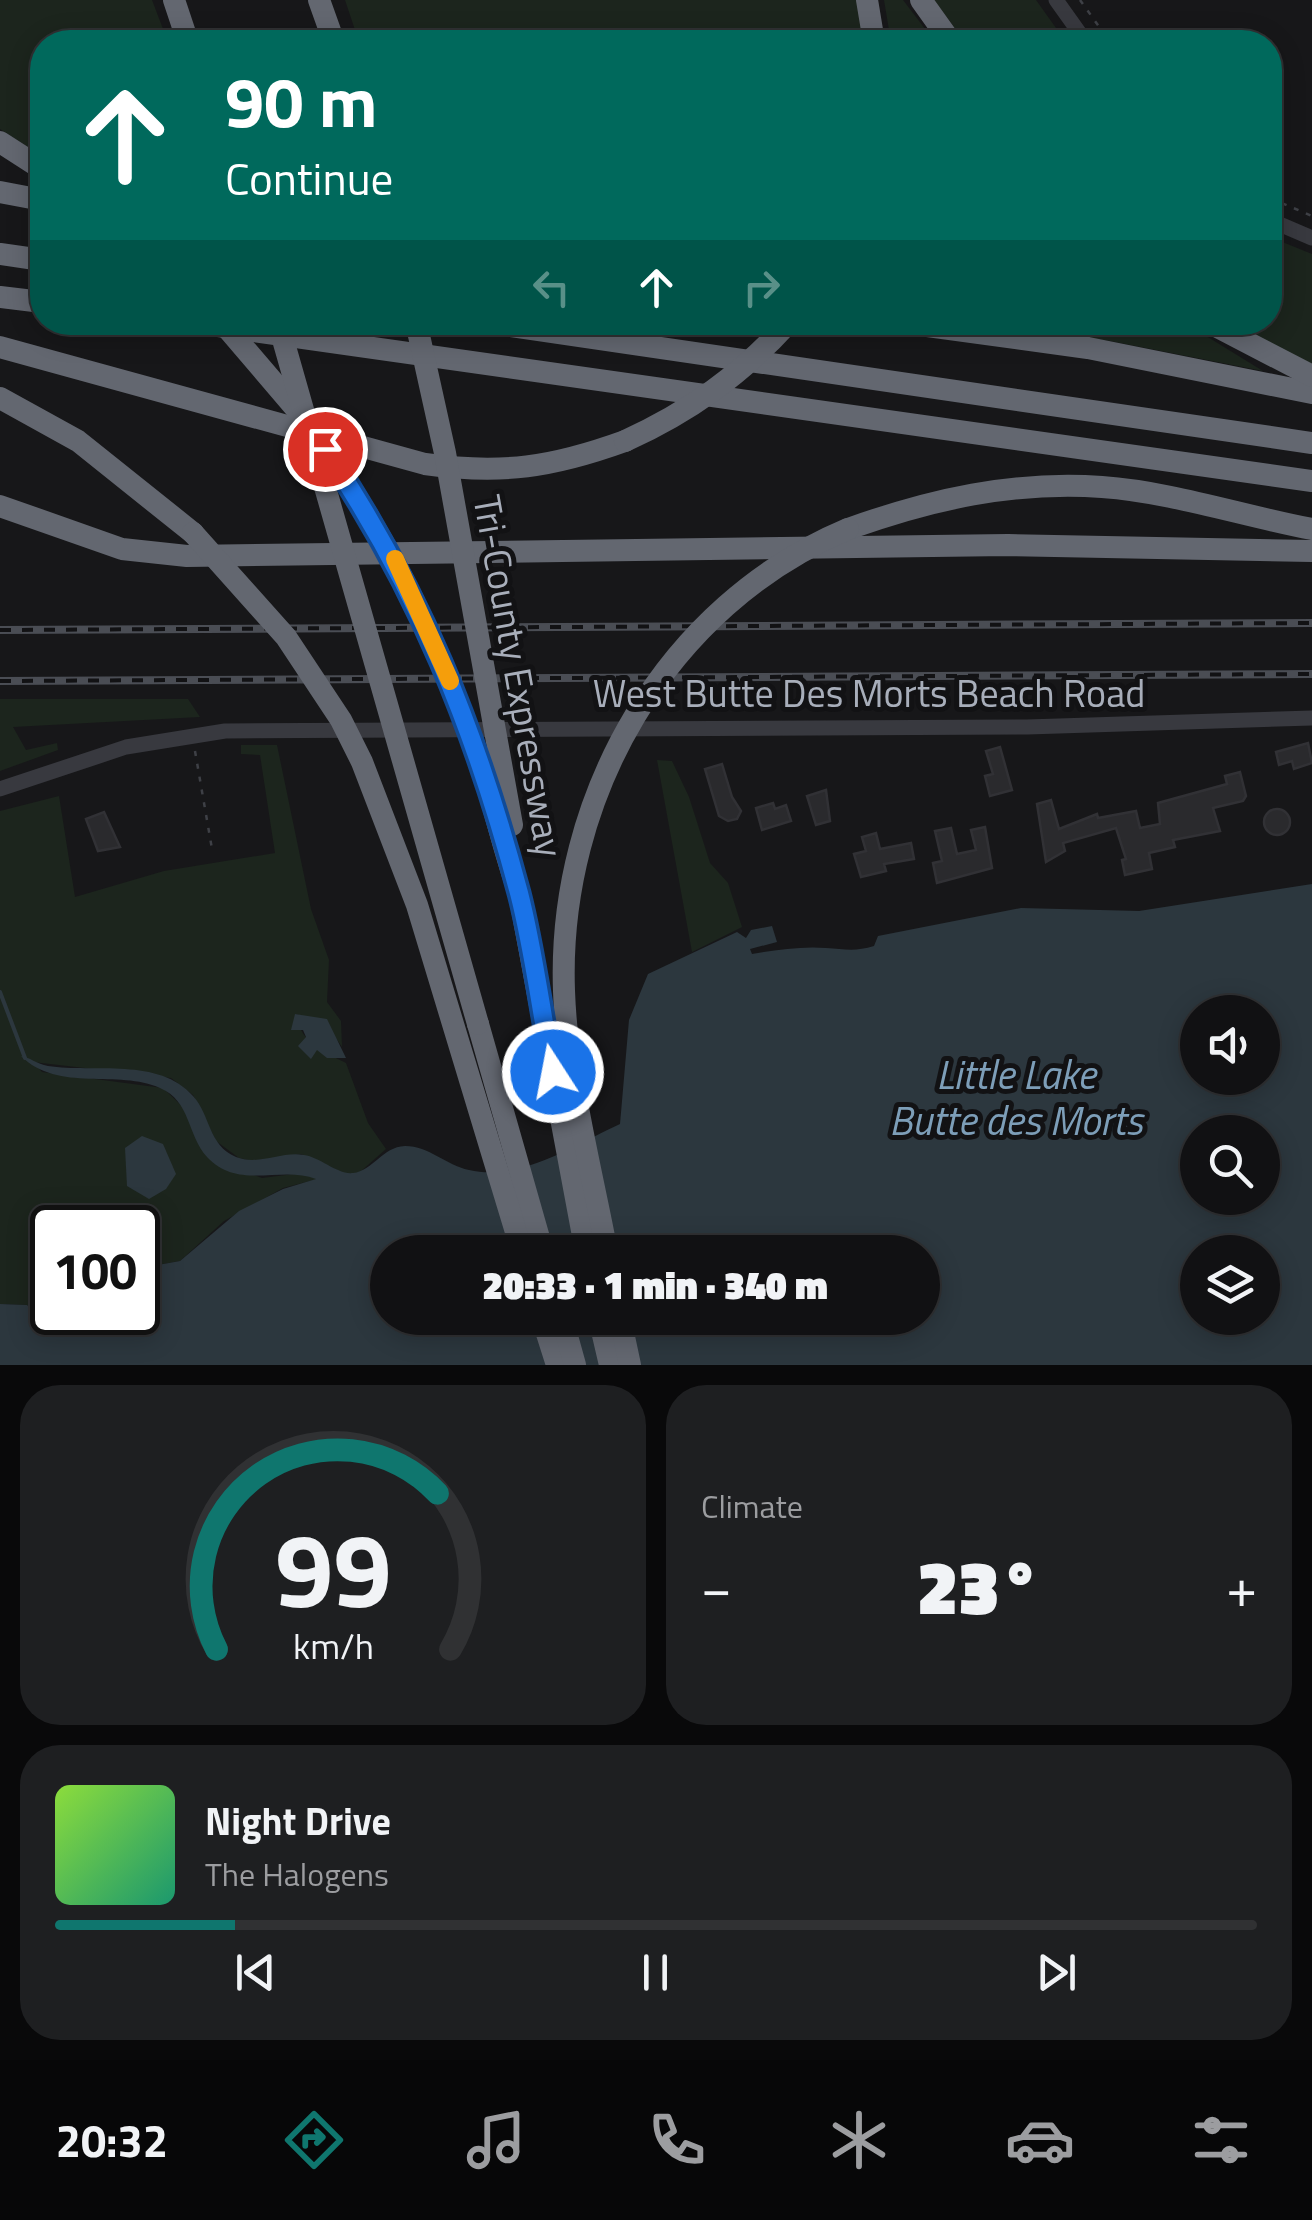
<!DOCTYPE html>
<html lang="en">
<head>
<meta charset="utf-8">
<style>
  :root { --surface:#111113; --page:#1e1f21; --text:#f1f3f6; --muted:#9c9da0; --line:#303133; --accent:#0f766e }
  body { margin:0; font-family:"Titillium Web",sans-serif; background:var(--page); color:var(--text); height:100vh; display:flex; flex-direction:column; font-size:38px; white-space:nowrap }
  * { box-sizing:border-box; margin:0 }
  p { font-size:32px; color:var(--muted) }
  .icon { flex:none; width:55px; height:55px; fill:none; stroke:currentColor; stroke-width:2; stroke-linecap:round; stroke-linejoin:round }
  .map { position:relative; height:1365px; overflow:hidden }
  .drawer { display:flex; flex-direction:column; gap:20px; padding:20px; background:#09090a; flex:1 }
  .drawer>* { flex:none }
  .top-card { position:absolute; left:30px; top:30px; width:1252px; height:305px; border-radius:40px; box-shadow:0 5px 25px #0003,0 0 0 2px var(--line); background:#00695c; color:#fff; overflow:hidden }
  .buttons { position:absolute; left:1180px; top:995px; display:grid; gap:20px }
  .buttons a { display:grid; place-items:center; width:100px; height:100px; border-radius:50%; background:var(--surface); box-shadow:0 5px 25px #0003,0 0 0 2px var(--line); font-size:50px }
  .speed { position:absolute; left:30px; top:1205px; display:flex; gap:20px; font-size:50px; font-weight:700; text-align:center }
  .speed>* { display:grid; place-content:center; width:130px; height:130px; border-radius:50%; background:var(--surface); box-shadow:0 5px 25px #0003,0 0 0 2px var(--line); line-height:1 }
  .speed .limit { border:5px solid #111; border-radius:15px; background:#fff; color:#111 }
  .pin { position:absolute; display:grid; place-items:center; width:85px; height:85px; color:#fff; margin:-42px; border:5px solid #fff; border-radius:50%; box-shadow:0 2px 10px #0007 }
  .me { position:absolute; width:110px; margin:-55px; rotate:349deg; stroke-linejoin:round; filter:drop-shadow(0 0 8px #0008) }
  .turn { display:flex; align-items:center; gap:35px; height:210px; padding:0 30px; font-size:45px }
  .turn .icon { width:130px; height:130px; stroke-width:2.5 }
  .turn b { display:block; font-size:70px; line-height:85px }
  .lanes { display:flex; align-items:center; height:95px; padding:0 30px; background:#0003; justify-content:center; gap:50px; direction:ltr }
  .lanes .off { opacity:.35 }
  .big { font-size:75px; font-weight:800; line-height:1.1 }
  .drawer .card { flex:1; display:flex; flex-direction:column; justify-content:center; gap:15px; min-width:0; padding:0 35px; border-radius:40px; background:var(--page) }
  .drawer .dial { align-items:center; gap:0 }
  .dial svg { height:260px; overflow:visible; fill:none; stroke:var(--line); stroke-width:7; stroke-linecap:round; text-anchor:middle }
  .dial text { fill:var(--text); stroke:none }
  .song { display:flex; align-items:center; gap:30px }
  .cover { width:120px; height:120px; border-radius:15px; background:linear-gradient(135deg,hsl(90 70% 55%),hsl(160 70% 35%)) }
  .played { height:10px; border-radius:5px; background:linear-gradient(90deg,var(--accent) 15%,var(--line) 15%) }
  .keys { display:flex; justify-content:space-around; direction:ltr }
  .heat { display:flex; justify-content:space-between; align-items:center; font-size:55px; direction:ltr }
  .drawer .tiles { flex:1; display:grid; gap:20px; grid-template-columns:1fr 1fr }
  .card:last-child { grid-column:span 2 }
  .trip { position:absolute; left:370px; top:1235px; width:570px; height:100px; border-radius:50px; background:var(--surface); box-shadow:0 5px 25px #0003,0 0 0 2px var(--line); font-weight:800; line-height:100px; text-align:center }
  .dock { display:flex; height:160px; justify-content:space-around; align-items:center; background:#070708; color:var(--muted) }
  .dock .icon { width:70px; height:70px }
  .dock .on { color:var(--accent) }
  .dock b { font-size:45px; color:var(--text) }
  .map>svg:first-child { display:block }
  .green { fill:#1c251d }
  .water { fill:#2c373e; fill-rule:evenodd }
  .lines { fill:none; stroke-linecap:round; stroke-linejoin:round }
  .stream { stroke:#2c373e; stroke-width:4 }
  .building { fill:#2a2a2d; stroke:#313135; stroke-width:2.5 }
  .path { stroke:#3e4046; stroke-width:2.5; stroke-dasharray:5 8; stroke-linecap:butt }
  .minor { stroke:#38393f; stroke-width:15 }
  .highway { stroke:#636770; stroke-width:22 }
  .rail-casing { stroke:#4a4d54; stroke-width:8 }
  .rail { stroke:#121214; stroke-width:4; stroke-dasharray:11; stroke-linecap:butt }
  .highway-bridge { stroke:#636770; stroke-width:22 }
  .route-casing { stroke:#114b97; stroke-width:25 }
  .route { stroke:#1a73e8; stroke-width:18 }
  .slow { stroke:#f59e0b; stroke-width:18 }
  .labels { text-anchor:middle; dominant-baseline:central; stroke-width:10; stroke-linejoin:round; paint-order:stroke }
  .street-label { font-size:38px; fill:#a8aeba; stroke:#121214 }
  .water-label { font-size:40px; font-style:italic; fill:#7d9eb8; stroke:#121214 }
</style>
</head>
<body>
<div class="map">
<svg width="1312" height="1365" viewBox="0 0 1312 1365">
  <rect width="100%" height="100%" fill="#171719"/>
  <g class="green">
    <polygon points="0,0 152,0 168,42 42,42 42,156 0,129"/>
    <polygon points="345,0 859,0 865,42 359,42"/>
    <polygon points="884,0 903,0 935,42 891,42"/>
    <polygon points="934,0 1036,0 1066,42 965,42"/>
    <polygon points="1270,237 1312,254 1312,365 1229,323 1270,322"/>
    <polygon points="977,323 1185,323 1263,371 1110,341"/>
    <polygon points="0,699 188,699 200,717 13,727 26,750 57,743 58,750 0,771"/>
    <path d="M241 745H277L311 909 329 960 327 1002 341 1021 342 1047C331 1029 316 1018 295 1014 302 1044 322 1051 346 1063L368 1123 386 1149 359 1173 346 1174 301 1154 254 1161 239 1158 216 1141 193 1095 171 1078 33 1062 42 1072 163 1088 184 1108 207 1157 262 1178 302 1173 318 1179 283 1188 224 1221 180 1261 152 1266 138 1276V1228H52V1312L76 1313 71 1323 56 1327 51 1315 37 1314 27 1305 0 1304V811L59 796 75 897 164 871 275 853 260 755 241 754Z"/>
    <polygon points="657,760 672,761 689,797 710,863 728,883 742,927 692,952"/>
  </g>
  <g class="water">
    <path d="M1312 884V1365H0V1304L27 1305 37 1314 55 1318 60 1328 72 1323 76 1313 138 1312V1276L152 1266 180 1261 239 1211 283 1189 316 1179C281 1165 239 1191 207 1157 187 1135 191 1101 160 1088 119 1069 58 1093 21 1056 29 1057 37 1064 48 1066 94 1073 159 1057 193 1096 211 1116 208 1145 236 1157 259 1166 281 1151 304 1155 320 1157 338 1175 353 1173 373 1171 382 1147 405 1146 429 1146 446 1165 469 1170 521 1182 576 1144 620 1124L629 1020 648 974 737 932 746 938 751 930 772 926 777 942 750 949 752 954C776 950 802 946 826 948 844 949 855 952 874 946L878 936 1021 908 1139 911ZM1198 1012H1262V1078H1198ZM1198 1132H1262V1198H1198ZM388 1252H922V1318H388ZM1198 1252H1262V1318H1198Z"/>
    <polygon points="295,1014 327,1019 346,1058 327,1058 317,1050 311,1059 298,1046 306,1037 303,1030 291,1030"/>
    <polygon points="142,1136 163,1144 176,1174 166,1189 149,1199 127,1186 125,1148"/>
  </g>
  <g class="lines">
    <polyline class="stream" points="0,992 25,1058"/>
  </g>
  <g class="building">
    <polygon points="1308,743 1312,763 1294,769 1292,761 1279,765 1276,752"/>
    <polygon points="1000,747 1012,790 990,796 985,776 993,774 986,751"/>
    <polygon points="722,764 732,797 741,811 737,819 728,821 719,816 705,769"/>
    <polygon points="1240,772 1246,796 1243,801 1213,808 1220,831 1173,840 1175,847 1149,853 1152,869 1125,875 1122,860 1126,859 1116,828 1063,843 1065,851 1046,862 1037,804 1051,800 1059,829 1097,814 1098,818 1136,811 1140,828 1160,824 1158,803 1227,784 1225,776"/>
    <polygon points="826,790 830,821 816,825 807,796"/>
    <polygon points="773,803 775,809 786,805 791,821 762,830 756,808"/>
    <circle cx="1277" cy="822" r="13"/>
    <polygon points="104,812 120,847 98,851 86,819"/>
    <polygon points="985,827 992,868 937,883 933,863 942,861 935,831 951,828 957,854 976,850 971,830"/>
    <polygon points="876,833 880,849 911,843 914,859 884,864 886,871 861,877 854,854 866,851 862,837"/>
  </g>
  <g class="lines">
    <g class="path">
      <polyline points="1080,0 1110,42"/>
      <polyline points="1270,198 1312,216"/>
      <polyline points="195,751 212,849"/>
    </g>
    <g class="minor">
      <polyline points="1056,0 1086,42"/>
      <polyline points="1270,220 1312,238"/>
      <polyline points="0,789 126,747 225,731 1027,727 1312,718"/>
    </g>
    <g class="highway">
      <polyline points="174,0 188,42"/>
      <polyline points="319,0 334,42"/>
      <polyline points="867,0 874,42"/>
      <polyline points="921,0 951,42"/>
      <polyline points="0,142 42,169"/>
      <polyline points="0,192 42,200"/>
      <polyline points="0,254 42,260"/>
      <polyline points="0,297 42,302"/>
      <polyline points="190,322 1312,481"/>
      <polyline points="483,322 1312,443"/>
      <polyline points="898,322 1088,348 1312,393"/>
      <polyline points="1208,322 1312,376"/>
      <path d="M0 347 425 464C502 475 553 467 625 441"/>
      <polyline points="0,398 78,441 193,533"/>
      <polyline points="0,506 122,549 187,556 1008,545 1312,551"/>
      <path d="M848 529C932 499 1012 481 1102 487 1172 492 1243 516 1312 529"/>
      <polyline points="519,893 586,1252"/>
      <polyline points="478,1024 543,1252"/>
      <polyline points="542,1318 557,1365"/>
      <polyline points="562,1318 575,1365"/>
      <polyline points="599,1318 610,1365"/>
      <polyline points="620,1318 630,1365"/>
    </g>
    <defs>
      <g id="rail">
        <polyline points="0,630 1312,623"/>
        <polyline points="0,681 1312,674"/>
      </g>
    </defs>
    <use href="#rail" class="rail-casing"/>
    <use href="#rail" class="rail"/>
    <g class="highway-bridge">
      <polyline points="222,322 298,411"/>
      <polyline points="278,322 478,1024"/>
      <polyline points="416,322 445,453 512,825"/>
      <path d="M317 437C385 533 435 635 474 745 492 794 501 844 519 893"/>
      <path d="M625 441C689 412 741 375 789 322"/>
      <polyline points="193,533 286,637 341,720 362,762 417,905 522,1252"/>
      <path d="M607 1252C591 1167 567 1078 564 991 557 797 666 605 848 529"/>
    </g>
  </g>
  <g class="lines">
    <defs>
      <path id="route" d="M325 449C420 591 475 728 519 893 534 951 541 1013 553 1072"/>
    </defs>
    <use href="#route" class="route-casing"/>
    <use href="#route" class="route"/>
    <polyline class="slow" points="395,559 450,681"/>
  </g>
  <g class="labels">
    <g class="street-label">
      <text transform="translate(519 676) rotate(80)">Tri-County Expressway</text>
      <text x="869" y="693">West Butte Des Morts Beach Road</text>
    </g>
    <g class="water-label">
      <text x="1016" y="1074">Little Lake<tspan x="1016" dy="46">Butte des Morts</tspan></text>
    </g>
  </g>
</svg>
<div class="buttons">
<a><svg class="icon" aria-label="sound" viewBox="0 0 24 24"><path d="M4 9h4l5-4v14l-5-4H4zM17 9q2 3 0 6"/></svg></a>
<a><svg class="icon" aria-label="search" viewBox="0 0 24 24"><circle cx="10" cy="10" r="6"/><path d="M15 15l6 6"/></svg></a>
<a><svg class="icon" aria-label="layers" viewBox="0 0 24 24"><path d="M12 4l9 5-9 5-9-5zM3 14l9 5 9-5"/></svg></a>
</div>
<div class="speed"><div class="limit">100</div></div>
<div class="pin" style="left:325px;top:449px;background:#d93025"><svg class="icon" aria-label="arrive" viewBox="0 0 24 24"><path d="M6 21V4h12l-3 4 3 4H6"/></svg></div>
<svg class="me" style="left:553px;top:1072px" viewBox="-20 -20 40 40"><circle r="17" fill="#1a73e8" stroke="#fff" stroke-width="3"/><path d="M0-11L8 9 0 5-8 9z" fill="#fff"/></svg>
<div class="trip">20:33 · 1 min · 340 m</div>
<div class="top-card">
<div class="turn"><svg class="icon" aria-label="ahead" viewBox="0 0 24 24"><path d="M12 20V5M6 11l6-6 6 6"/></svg><div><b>90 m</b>Continue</div></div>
<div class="lanes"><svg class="icon off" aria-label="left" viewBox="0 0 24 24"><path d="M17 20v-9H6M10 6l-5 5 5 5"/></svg><svg class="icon" aria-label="ahead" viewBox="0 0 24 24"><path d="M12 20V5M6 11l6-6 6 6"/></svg><svg class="icon off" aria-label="right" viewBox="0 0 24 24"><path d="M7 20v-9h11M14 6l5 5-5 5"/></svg></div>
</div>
</div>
<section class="drawer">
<div class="tiles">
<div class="card dial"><svg viewBox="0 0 100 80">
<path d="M14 69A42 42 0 1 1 86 69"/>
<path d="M14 69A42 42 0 0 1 82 21" stroke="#0f766e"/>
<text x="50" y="56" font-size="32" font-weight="700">99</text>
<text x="50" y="72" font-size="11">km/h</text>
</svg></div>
<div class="card"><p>Climate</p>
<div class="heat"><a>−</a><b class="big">23°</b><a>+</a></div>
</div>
<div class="card">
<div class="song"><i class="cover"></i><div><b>Night Drive</b><p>The Halogens</p></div></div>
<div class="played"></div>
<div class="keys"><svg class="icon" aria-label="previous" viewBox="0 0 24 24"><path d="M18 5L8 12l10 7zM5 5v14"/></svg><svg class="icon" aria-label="pause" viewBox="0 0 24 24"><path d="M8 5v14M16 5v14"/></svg><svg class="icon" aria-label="next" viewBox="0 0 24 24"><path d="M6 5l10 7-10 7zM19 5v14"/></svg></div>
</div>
</div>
</section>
<nav class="dock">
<b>20:32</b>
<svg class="icon on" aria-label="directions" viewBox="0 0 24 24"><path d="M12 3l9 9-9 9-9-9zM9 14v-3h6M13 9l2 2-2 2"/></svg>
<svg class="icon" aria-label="music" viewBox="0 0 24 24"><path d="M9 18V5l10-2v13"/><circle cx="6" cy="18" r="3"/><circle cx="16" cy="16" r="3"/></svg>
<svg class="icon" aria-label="phone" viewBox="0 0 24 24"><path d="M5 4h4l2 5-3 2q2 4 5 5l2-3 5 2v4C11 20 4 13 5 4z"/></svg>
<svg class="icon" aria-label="climate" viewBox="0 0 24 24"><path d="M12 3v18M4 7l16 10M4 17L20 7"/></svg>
<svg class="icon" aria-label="car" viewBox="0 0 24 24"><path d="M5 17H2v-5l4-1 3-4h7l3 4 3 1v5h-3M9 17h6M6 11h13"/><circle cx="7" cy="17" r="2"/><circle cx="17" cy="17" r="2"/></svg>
<svg class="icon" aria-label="filters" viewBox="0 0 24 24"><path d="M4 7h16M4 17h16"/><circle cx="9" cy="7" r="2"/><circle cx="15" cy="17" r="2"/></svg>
</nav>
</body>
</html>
